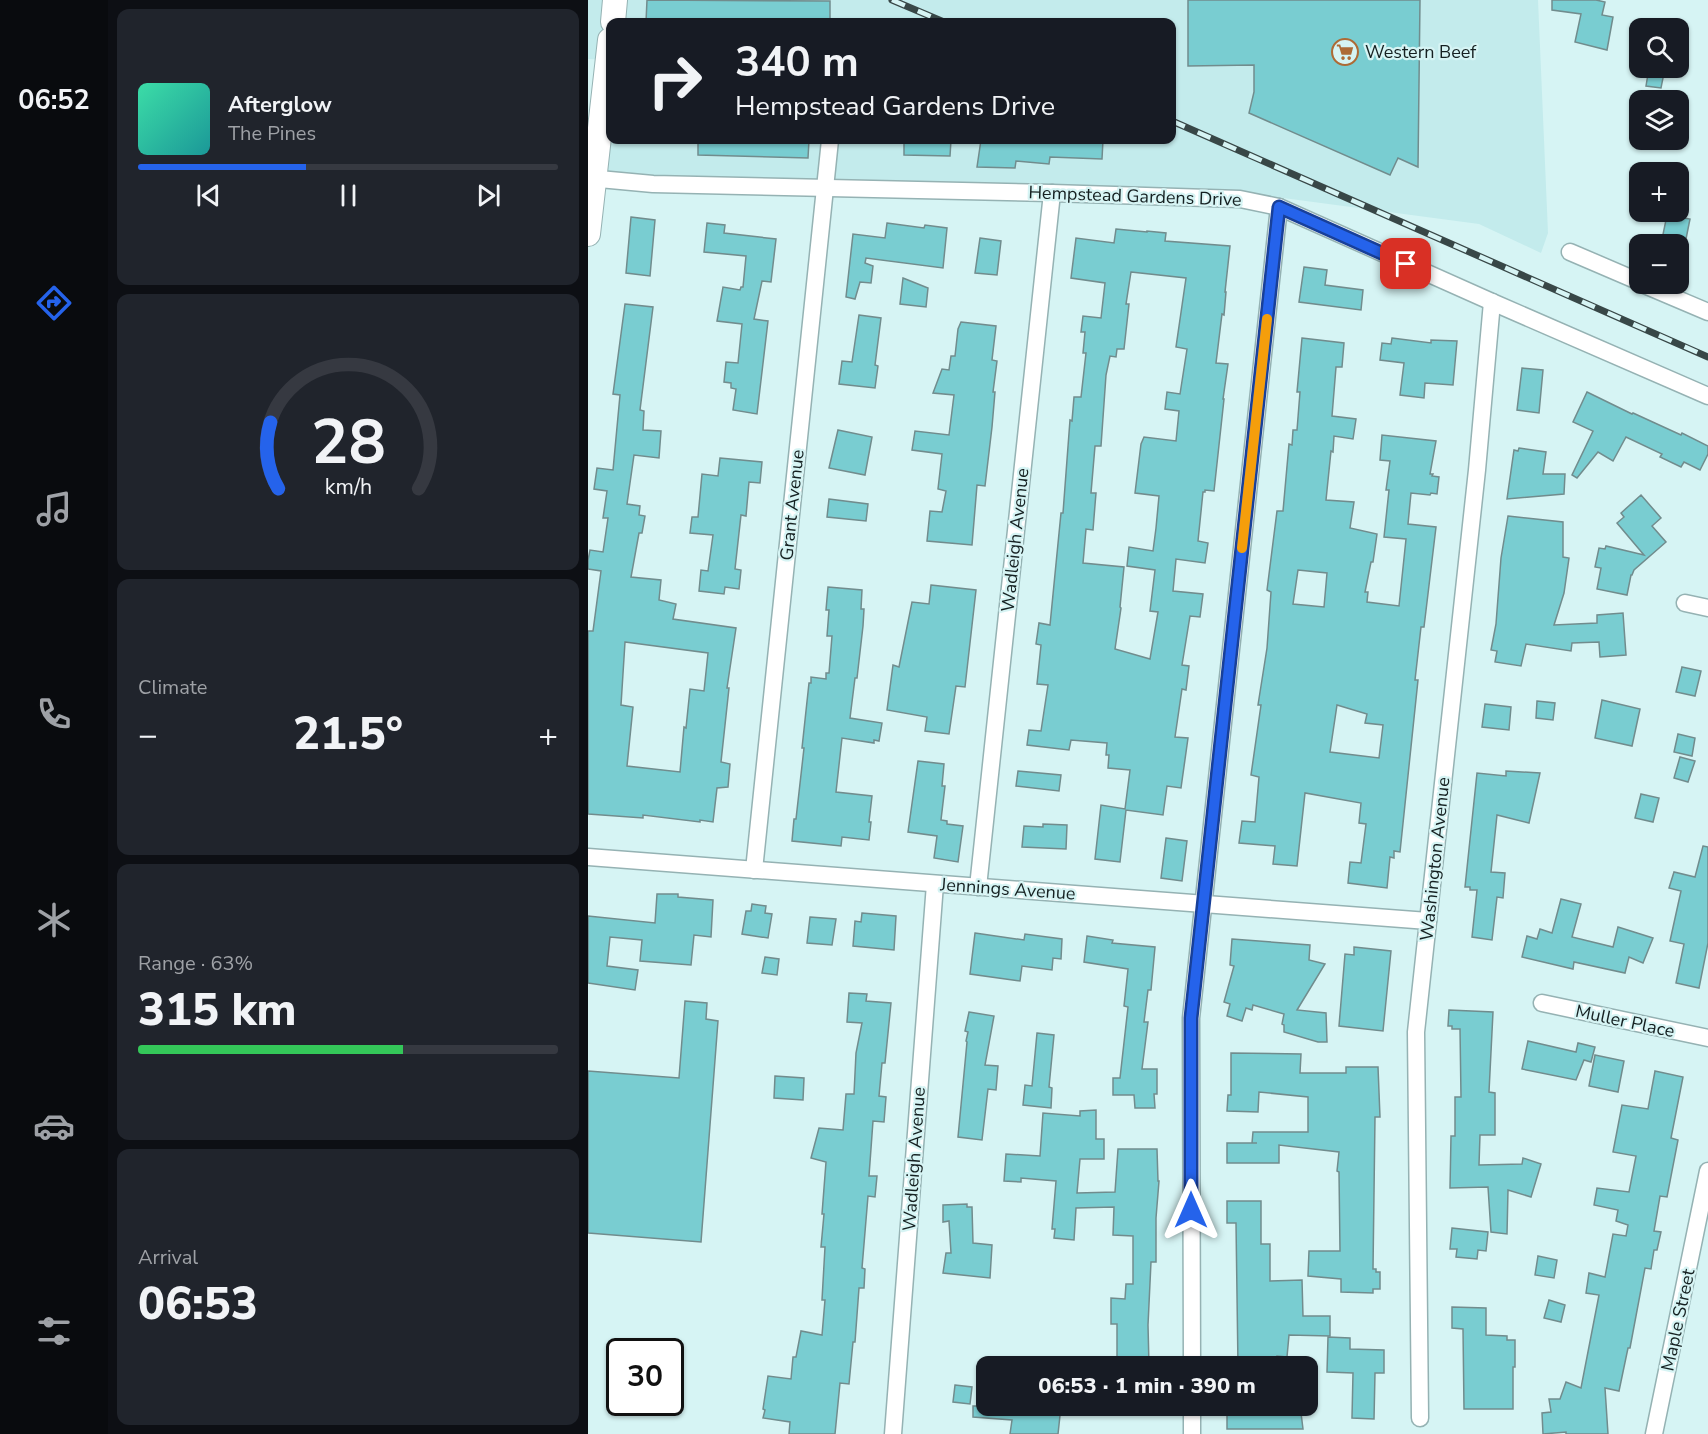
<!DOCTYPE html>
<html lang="en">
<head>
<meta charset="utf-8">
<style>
  :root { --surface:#171b24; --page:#20242c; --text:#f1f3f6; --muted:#9ea1a6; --line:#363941; --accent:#2563eb }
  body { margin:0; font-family:"Nunito Sans",sans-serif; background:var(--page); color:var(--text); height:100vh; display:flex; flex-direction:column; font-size:22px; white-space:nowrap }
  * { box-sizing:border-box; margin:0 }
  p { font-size:20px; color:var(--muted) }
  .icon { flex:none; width:33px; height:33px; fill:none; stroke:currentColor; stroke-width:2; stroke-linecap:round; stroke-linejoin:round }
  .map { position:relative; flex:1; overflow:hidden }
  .panel { display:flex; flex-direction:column; gap:9px; padding:9px; background:#0d0f14; width:480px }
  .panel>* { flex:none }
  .hud { position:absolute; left:18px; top:18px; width:570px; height:126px; border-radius:12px; box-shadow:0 2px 4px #0004; background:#171b24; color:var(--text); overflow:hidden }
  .buttons { position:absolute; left:1041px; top:18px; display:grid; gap:12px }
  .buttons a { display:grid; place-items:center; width:60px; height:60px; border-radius:12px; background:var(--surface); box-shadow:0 2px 4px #0004; font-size:30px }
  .speed { position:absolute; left:18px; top:1338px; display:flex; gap:12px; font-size:30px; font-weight:700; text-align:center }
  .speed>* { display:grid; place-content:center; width:78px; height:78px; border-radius:50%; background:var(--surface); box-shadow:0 2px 4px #0004; line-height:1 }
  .speed .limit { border:3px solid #111; border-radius:9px; background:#fff; color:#111 }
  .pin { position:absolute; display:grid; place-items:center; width:51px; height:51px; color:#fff; margin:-26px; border-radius:12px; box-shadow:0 3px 9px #0006 }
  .me { position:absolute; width:66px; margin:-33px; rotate:0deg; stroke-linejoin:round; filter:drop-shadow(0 0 4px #0008) }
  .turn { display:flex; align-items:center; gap:21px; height:126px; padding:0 30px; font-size:27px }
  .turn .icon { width:78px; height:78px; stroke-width:2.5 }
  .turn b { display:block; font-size:42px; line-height:51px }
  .big { font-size:45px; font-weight:800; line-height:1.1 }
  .panel .widget { flex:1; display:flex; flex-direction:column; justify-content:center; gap:9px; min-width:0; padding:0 21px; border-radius:12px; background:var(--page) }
  .panel .dial { align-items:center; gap:0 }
  .dial svg { height:156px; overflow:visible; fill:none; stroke:var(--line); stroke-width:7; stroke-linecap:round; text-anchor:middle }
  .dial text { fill:var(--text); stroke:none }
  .song { display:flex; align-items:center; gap:18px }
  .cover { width:72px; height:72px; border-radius:9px; background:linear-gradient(135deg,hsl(160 70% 55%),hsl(180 70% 35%)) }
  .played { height:6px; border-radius:3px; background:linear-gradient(90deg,var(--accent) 40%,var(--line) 40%) }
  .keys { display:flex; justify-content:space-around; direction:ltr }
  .heat { display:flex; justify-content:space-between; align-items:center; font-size:33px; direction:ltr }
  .charge { height:9px; border-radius:4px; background:linear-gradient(90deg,#34c759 63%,var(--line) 0) }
  .trip { position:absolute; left:388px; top:1356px; width:342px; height:60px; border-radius:12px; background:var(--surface); box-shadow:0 2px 4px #0004; font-weight:800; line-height:60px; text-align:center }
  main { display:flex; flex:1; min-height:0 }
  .tab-bar { display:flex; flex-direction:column; width:108px; justify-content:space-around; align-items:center; background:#090b0e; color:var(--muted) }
  .tab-bar .icon { width:42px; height:42px }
  .tab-bar .current { color:var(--accent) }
  .tab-bar b { font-size:27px; color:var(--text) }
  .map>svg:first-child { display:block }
  .built { fill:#c3ebec }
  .building { fill:#79cdd1; stroke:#718c8d; stroke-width:1.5; fill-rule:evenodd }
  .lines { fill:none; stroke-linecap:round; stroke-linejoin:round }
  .street-casing { stroke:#95b2b3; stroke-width:19 }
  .secondary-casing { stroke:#95b2b3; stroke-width:26 }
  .street { stroke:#fff; stroke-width:16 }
  .secondary { stroke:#fff; stroke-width:24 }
  .rail-casing { stroke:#384747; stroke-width:7 }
  .rail { stroke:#d6f4f4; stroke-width:4.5; stroke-dasharray:14; stroke-linecap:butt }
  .route-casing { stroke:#184099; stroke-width:15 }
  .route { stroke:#2563eb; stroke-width:10 }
  .slow { stroke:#f59e0b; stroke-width:10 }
  .labels { text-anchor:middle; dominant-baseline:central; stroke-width:4.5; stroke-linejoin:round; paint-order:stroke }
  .poi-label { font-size:18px; fill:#152021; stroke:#d6f4f4; text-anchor:start }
  .street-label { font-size:18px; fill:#152021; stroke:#d6f4f4 }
</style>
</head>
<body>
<main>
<nav class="tab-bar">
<b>06:52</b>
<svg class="icon current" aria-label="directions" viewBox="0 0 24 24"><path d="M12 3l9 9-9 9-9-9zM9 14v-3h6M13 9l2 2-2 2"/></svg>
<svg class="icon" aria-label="music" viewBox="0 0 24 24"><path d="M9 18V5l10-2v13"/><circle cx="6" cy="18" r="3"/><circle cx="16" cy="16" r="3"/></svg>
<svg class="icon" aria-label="phone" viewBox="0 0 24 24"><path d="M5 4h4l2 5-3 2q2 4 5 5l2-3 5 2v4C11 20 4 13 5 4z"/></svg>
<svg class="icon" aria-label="climate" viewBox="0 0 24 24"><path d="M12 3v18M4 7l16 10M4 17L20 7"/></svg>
<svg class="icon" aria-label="car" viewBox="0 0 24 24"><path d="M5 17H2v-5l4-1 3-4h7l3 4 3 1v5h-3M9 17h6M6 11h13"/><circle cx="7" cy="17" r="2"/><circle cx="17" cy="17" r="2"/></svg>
<svg class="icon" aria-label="filters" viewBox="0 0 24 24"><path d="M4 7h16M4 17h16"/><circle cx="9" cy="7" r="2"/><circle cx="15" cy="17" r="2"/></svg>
</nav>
<section class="panel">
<div class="widget">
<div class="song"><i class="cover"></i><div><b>Afterglow</b><p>The Pines</p></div></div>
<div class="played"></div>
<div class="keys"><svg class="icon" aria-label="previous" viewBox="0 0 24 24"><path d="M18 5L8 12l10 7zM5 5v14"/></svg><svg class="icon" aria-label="pause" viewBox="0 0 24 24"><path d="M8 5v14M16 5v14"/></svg><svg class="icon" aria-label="next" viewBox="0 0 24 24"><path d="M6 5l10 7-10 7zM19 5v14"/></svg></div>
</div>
<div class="widget dial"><svg viewBox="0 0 100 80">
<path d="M14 69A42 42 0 1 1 86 69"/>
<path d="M14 69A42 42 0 0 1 10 35" stroke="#2563eb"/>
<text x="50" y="56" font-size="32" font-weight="700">28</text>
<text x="50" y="72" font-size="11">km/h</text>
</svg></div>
<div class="widget"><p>Climate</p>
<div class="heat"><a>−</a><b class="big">21.5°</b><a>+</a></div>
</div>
<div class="widget"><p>Range · 63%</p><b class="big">315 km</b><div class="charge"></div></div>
<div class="widget"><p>Arrival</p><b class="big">06:53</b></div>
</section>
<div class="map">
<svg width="1120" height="1434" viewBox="0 0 1120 1434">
  <rect width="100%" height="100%" fill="#d6f4f4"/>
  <polygon class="built" points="0,0 950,0 960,233 953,253 891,224 672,195 12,174 22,140 584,140 584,22 22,22 22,60 0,59"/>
  <g class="building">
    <polygon points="59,0 242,1 242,22 58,22"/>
    <polygon points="600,0 832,0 830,167 810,158 802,175 661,113 666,92 666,65 600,66"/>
    <polygon points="964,0 1008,0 1017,2 1014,15 1025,17 1019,50 987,42 993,14 964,10"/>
    <polygon points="1061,68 1077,68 1073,88 1058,86"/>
    <polygon points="110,140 221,140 220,158 110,155"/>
    <polygon points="316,140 363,140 362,156 316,155"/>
    <polygon points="393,140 515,140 514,159 462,157 461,164 428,161 427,168 389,167"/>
    <polygon points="1079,215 1102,219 1097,244 1073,244"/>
    <polygon points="43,217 67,220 62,276 38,273"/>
    <polygon points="119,223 137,225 136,233 188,239 183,282 174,281 166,319 180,321 169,414 145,410 148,389 143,388 143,383 136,382 138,362 150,363 154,324 129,321 135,287 152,290 153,287 155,287 158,256 116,252"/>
    <polygon points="299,223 336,228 337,225 359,228 355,268 278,258 277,263 285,266 283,283 272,282 267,299 258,297 265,234 297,238"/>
    <path d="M528 229 559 232V231L578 233 577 241 642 246 637 292H638L636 315 634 314 628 363 640 364 635 399H636L626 491 617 490V492H615L610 541 620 543 617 563 588 559 585 591 615 594 612 617 602 616 594 665 601 666 598 690 594 689 587 737 600 738 593 788 579 786 575 815 538 810 532 862 507 859 513 805 537 809 542 770 520 768 521 755H518L519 743 483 740 481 750 439 745 441 730 453 731 460 685 449 684 453 645 448 644 451 623 462 625 473 513H475L482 420 484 421 486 397H493L498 353H495L497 332H493L495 316 513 318 517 283 483 278 488 238 526 243ZM543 272 598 278 588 347 599 349 592 394 579 392 577 409 591 411 588 441 556 437 553 444 547 493 571 496 568 528 565 551 541 547 539 566 567 570 562 611 570 612 562 659 527 649 533 608 532 607 536 567 495 563 498 529 505 530 507 505 508 493H503L507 446H513L518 375 522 356 528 357 529 349H536L541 304H538Z"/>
    <polygon points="392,238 413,241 409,275 387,273"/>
    <polygon points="716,267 739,270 737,285 775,290 773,310 711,302"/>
    <polygon points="315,278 340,288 338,307 312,304"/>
    <path d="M37 304 65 307 52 410 56 411 55 430 73 431 71 458 46 455 39 504 52 506 51 515 57 516 54 533H51L43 577 73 580 71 600 88 604 85 619 148 628 139 688H141L133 762 142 764 140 787 129 788 125 822 112 820V822L55 815V818L0 814V631H5L13 571 0 569V560L2 550 15 552 20 518H15L19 491 6 489 9 468 25 470 32 395 25 394ZM37 642 120 653 116 691 102 689 98 728 96 727 92 772 39 766 45 707 33 705Z"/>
    <polygon points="271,315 293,318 287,365 290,366 287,388 251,384 254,361 264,362"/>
    <polygon points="373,322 408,326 404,360 409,361 405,392 407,392 404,427 397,486 389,485 384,545 339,541 342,511 354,512 358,491 350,489 354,454 324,450 327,431 361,435 366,395 345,393 354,369 361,370 363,356 367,356 370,329"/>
    <path d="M714 338 756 343 754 367H748L744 416 768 419 765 439 746 436 745 452 743 451 738 500 766 502 762 528 789 534 785 562H783L777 592H780L779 602 811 606 818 539 796 537 801 490H798L802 461 792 460 794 435 848 441 842 474H845L844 476 851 477 849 494 843 493 842 495 823 493 820 524 848 527 836 627H833L827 680H830L812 852 806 851V858L802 857 799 888 760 883 762 862 773 863 778 824 771 823 773 803 717 793 709 866 685 864 687 846 651 843 654 821 667 822 671 777 663 775 673 705H670L679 648 683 592 679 590 689 511H695L701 444 704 445 705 430H709L712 392H709ZM710 570 739 573 736 607 705 604ZM749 705 779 714 777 723 795 725 791 758 742 752Z"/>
    <polygon points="804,338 843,343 843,340 869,341 865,385 837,383 836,398 812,395 816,363 792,360 794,343 803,344"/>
    <polygon points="934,368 955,370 951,413 929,410"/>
    <polygon points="999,392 1044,414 1045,413 1093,435 1094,433 1120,446 1120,454 1112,470 1096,462 1093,467 1072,457 1074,454 1038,437 1025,461 1010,452 989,478 984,475 1005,431 985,422"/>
    <polygon points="250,430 284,437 277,475 241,468"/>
    <polygon points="931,448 958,452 955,474 977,474 976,494 919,499 926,450 930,451"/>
    <polygon points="132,458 174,462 172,483 161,482 158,516 153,515 147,569 153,570 151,589 137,587 136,594 111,591 113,570 120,571 125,535 102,533 104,517 110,517 114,474 130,476"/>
    <polygon points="1053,495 1073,518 1064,526 1078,542 1046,570 1044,575 1043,575 1039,595 1009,589 1013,568 1007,567 1011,548 1017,549 1018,546 1056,555 1029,523 1036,517 1033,513"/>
    <polygon points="241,499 280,504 278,521 239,517"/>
    <polygon points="920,516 975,522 975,557 981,558 976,593 966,625 1009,623 1009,615 1035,613 1038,655 1012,657 1011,642 984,643 983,651 938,644 933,666 907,662 909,651 903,650 908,624 913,558"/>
    <polygon points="343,585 388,590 377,687 368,686 361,734 337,731 339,717 299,710 305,665 311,667 324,602 341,604"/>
    <polygon points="240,587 274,590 273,609 276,609 275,626 269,678 267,678 262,718 294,723 291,741 286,740 286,743 254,738 248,792 284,796 281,822 283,822 281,840 254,837 253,846 204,841 206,819 208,819 216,748 214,748 221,683 223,683 223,677 238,679 238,673 241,673 244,636 239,636 241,610 238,610"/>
    <polygon points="1094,667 1113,671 1107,696 1088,692"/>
    <polygon points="1014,700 1052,709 1044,746 1007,738"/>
    <polygon points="949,701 967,703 965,720 948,718"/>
    <polygon points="897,704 923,707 921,730 894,727"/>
    <polygon points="1090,734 1107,738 1104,756 1086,752"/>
    <polygon points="1092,757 1107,761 1100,782 1086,778"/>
    <polygon points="330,761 356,764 354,786 357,786 353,820 359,821 359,824 375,826 370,862 346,858 349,836 320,832"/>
    <polygon points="430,771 473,775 471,791 428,786"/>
    <polygon points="918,771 952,773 941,823 909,815 903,872 917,873 915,898 909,897 904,940 884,937 889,890 882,890 882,887 877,887 889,773 918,776"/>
    <polygon points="1053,794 1071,798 1065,822 1047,818"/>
    <polygon points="455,824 479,825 478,849 434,847 436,826 455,827"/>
    <polygon points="578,838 599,841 594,881 573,878"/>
    <polygon points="1115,846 1120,847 1120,943 1111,988 1088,983 1096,944 1082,941 1093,891 1081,888 1086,872 1107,877"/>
    <polygon points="69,894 90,894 90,897 125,900 123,937 106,935 103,965 52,961 54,940 22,937 19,966 50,970 47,990 0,983 0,916 67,923"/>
    <polygon points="973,899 993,904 984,937 1025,947 1030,927 1065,938 1055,963 1041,957 1037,973 986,962 985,969 934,957 939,936 949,939 952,929 964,933"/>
    <polygon points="164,904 178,906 177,913 184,914 180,938 154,934 158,911 163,911"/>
    <polygon points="274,913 308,916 306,950 265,946 267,921 273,922"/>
    <polygon points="222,917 248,919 244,945 219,943"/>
    <polygon points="387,933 436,940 437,934 474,939 473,959 465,958 464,970 434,966 432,981 382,974"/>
    <polygon points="499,936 525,940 524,943 567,947 563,990 560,990 556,1022 560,1022 554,1069 569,1069 569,1094 566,1094 567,1108 547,1108 546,1095 525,1095 525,1078 532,1078 540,1007 536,1006 540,969 496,962"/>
    <polygon points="644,939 722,945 721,960 737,964 709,1010 738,1013 739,1042 730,1042 696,1032 696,1025 694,1024 696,1014 665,1005 664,1010 658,1008 654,1021 639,1016 642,1004 636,1002 646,966 642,965"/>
    <polygon points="766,947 803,951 795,1031 751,1026 757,954 766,955"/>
    <polygon points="177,957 191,959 189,975 174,973"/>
    <polygon points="261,993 279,994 278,1001 303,1003 297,1063 294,1063 291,1096 298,1097 296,1122 285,1121 281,1176 289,1176 287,1197 280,1196 274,1268 277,1269 276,1288 271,1288 267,1342 265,1342 261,1384 252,1383 247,1434 201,1434 202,1422 175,1418 177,1410 175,1409 180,1376 203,1379 205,1357 208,1357 213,1331 234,1335 237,1300 234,1300 237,1247 233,1247 236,1214 234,1214 238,1162 223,1158 231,1128 255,1130 258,1094 266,1094 268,1053 274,1023 259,1022"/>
    <polygon points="97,1001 119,1003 118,1019 130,1021 113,1242 0,1233 0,1071 91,1078"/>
    <polygon points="861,1010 905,1012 901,1092 907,1093 907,1135 892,1135 891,1165 934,1164 935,1158 953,1164 943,1197 920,1190 919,1234 903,1232 900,1187 862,1188 863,1136 867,1136 867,1097 873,1097 872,1029 864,1029 864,1026 860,1026"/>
    <polygon points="381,1012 406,1016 397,1065 410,1066 408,1090 400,1089 394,1140 370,1137 379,1042 378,1041 380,1032 377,1031"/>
    <polygon points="449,1033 466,1035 461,1087 464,1088 463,1108 435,1105 437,1085 444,1086"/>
    <polygon points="940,1041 988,1052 990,1043 1007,1047 1003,1062 996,1060 988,1080 934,1069"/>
    <polygon points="643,1053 713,1054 712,1073 758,1073 758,1067 790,1067 792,1117 787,1117 785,1269 788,1269 788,1272 792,1272 792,1289 785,1289 785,1293 753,1292 753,1279 720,1276 721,1251 752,1251 751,1172 749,1171 751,1152 691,1145 691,1163 639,1163 639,1143 669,1143 664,1143 665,1132 720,1132 720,1097 671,1092 670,1112 639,1111 640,1095 643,1095"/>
    <polygon points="1007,1055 1036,1061 1030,1092 1001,1086"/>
    <polygon points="1067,1071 1095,1077 1083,1138 1090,1140 1079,1197 1072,1196 1066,1231 1073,1232 1069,1250 1066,1250 1063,1269 1057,1268 1042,1348 1040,1348 1031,1391 1017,1388 1020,1434 978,1434 978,1432 955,1434 954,1413 963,1412 961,1399 972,1399 978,1382 993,1388 1011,1295 998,1293 1001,1273 1017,1277 1025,1234 1038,1236 1040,1225 1028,1221 1030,1210 1006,1205 1009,1188 1041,1192 1048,1156 1025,1152 1034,1105 1060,1109"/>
    <polygon points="187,1076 216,1078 215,1100 186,1098"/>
    <polygon points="508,1110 508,1139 516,1139 516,1159 492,1159 489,1193 527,1192 530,1149 569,1149 570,1181 571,1181 568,1218 568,1262 563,1262 560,1325 561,1366 529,1366 529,1324 523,1324 523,1298 537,1299 538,1284 545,1284 545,1236 525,1235 526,1207 488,1208 486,1240 466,1238 467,1229 464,1229 468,1181 433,1178 433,1182 416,1181 418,1154 452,1156 455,1113 492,1116 492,1111"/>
    <polygon points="639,1201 673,1201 673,1244 682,1244 682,1281 714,1280 715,1316 742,1316 742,1336 701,1335 699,1357 689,1356 689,1366 650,1366 648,1223 639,1223"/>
    <polygon points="379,1204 379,1207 384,1207 385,1243 404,1245 402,1278 355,1273 358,1253 363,1253 361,1221 355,1222 355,1205"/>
    <polygon points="864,1228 900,1232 898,1251 890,1250 889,1259 868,1257 869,1249 862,1249"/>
    <polygon points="950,1256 969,1260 966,1278 947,1275"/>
    <polygon points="961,1300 977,1305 973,1322 956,1318"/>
    <polygon points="864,1307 898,1308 898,1335 919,1336 919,1340 927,1340 927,1367 925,1367 925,1409 876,1409 875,1329 864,1328"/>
    <polygon points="740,1337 762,1338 762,1349 796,1350 796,1373 787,1373 786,1419 764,1418 765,1373 739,1372"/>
    <polygon points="367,1385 384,1387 382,1404 365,1402"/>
    <polygon points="385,1406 473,1406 470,1434 422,1434 424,1420 385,1417"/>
    <polygon points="639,1406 681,1406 681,1414 713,1413 715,1429 639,1429"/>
  </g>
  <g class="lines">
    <defs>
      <g id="street">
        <polyline points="0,178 65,184 464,193 652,199 691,207 904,302 1120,396"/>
        <polyline points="982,252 1052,282"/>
        <polyline points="1054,284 1120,312"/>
        <polyline points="1097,603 1120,608"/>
        <polyline points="0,857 840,921"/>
        <polyline points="166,870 242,140"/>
        <polyline points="390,887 464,193"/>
        <polyline points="954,1003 1120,1038"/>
        <polyline points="604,1366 603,1018 691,207"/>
        <polyline points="604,1406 604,1434"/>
        <polyline points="832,1418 828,1032 889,470 904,302"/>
        <polyline points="305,1434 347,884"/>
        <polyline points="1066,1434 1120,1171"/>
      </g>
      <g id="secondary">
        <polyline points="25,22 27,0"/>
        <polyline points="0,234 22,40"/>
      </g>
    </defs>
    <use href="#street" class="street-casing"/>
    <use href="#secondary" class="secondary-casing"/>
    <use href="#street" class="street"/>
    <use href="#secondary" class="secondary"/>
    <defs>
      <g id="rail">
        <polyline points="304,0 356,22"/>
        <polyline points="584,121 1120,357"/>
      </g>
    </defs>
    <use href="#rail" class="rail-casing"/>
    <use href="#rail" class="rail"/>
  </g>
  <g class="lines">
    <defs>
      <polyline id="route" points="603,1210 603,1018 691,207 818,264"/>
    </defs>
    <use href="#route" class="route-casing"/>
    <use href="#route" class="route"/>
    <polyline class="slow" points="654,548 679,319"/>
  </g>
  <defs>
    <symbol id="supermarket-ring" viewBox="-11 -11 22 22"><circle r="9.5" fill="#d6f4f4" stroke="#ad6b36" stroke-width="1.5"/><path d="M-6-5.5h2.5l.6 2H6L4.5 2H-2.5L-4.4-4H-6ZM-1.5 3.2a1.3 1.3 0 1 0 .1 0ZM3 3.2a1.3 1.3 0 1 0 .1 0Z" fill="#ad6b36"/></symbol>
  </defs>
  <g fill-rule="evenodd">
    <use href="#supermarket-ring" x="742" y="37" width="30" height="30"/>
  </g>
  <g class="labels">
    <g class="poi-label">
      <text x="777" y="52">Western Beef</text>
    </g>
    <g class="street-label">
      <text transform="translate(547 196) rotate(2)">Hempstead Gardens Drive</text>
      <text transform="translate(204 505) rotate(-84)">Grant Avenue</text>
      <text transform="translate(427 540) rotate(-84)">Wadleigh Avenue</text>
      <text transform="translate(847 859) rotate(-84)">Washington Avenue</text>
      <text transform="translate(420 889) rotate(4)">Jennings Avenue</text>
      <text transform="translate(1037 1021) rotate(12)">Muller Place</text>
      <text transform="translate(326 1159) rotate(-86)">Wadleigh Avenue</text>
      <text transform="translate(1090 1320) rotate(-78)">Maple Street</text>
    </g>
  </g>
</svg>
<div class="buttons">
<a><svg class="icon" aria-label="search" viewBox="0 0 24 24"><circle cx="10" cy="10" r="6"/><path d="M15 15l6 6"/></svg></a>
<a><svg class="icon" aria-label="layers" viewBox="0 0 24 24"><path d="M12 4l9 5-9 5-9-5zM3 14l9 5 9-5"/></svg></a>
<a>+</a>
<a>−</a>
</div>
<div class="speed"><div class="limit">30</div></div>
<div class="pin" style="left:818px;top:264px;background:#d93025"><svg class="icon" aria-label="arrive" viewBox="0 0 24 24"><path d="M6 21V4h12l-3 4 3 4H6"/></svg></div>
<svg class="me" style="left:603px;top:1210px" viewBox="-20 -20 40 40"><path d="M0-17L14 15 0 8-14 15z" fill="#2563eb" stroke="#fff" stroke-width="4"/></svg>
<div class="trip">06:53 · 1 min · 390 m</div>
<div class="hud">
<div class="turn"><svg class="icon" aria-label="right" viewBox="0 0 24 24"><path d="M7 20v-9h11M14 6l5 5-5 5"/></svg><div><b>340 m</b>Hempstead Gardens Drive</div></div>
</div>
</div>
</main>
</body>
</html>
